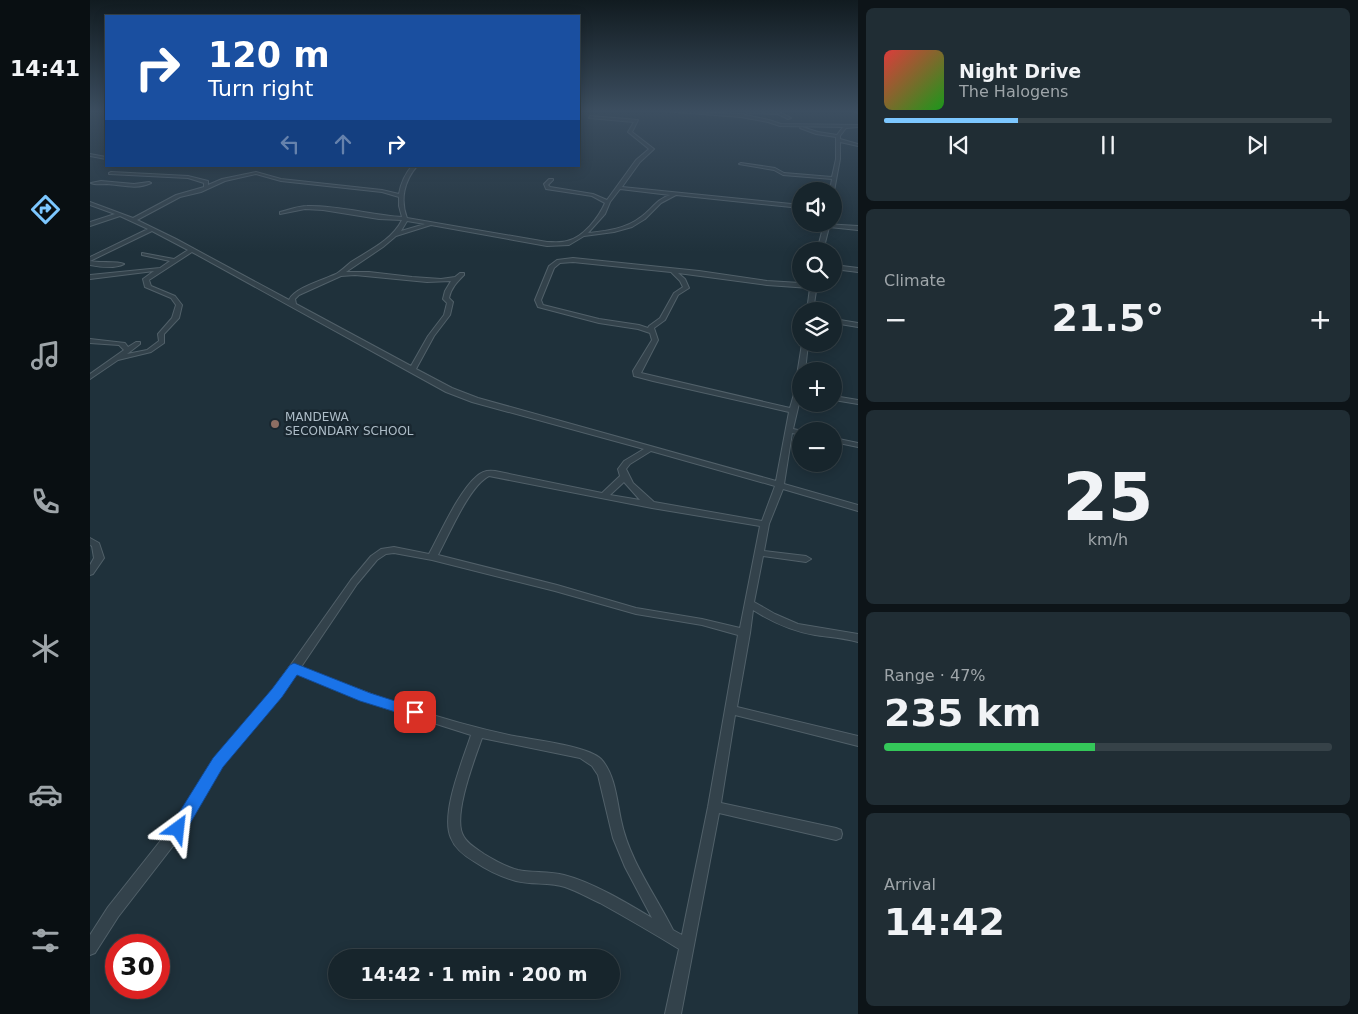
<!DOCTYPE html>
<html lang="en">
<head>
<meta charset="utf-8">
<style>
  :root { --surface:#17252c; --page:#202d34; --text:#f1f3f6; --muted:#9ea5a9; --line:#364248; --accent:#7cc7ff }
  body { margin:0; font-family:"DejaVu Sans",sans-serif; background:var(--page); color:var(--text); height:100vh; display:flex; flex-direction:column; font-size:19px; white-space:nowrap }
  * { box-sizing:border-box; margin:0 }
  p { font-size:16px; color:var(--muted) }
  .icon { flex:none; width:28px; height:28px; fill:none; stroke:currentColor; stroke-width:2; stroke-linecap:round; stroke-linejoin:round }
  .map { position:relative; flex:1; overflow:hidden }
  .drawer { display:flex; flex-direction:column; gap:8px; padding:8px; background:#0d1418; width:500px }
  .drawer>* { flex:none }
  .hud { position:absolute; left:15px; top:15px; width:475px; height:152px; border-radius:0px; box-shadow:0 2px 12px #0003,0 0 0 1px var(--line); background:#1a4fa0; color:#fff; overflow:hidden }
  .fabs { position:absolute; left:702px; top:182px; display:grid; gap:10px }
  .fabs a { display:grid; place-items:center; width:50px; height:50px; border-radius:50%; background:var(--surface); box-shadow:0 2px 12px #0003,0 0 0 1px var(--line); font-size:25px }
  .speed { position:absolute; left:15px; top:934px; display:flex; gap:10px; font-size:25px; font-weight:700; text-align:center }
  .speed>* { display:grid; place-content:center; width:65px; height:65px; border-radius:50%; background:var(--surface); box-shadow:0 2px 12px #0003,0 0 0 1px var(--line); line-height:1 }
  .speed .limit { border:8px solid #d22; background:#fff; color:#111 }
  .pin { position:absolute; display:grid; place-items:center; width:42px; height:42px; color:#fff; margin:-21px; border-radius:10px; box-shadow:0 2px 8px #0006 }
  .me { position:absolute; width:55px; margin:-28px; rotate:30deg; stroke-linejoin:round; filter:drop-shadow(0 0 4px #0008) }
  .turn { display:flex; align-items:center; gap:18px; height:105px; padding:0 20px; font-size:22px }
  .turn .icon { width:65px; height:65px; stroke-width:2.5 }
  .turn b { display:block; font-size:35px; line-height:42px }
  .lanes { display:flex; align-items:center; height:48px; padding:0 20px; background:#0003; justify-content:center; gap:25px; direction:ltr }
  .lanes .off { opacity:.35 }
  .big { font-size:38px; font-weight:700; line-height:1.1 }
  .drawer .card { flex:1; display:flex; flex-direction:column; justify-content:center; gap:8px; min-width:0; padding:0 18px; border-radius:8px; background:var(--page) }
  .drawer .dial { align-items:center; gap:0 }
  .dial b { font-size:65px; line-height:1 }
  .song { display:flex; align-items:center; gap:15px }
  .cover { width:60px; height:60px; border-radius:8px; background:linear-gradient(135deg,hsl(0 70% 55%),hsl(120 70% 35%)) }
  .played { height:5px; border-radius:2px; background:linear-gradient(90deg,var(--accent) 30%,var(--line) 30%) }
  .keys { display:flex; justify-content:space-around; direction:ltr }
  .heat { display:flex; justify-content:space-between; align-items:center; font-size:28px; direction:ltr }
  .charge { height:8px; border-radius:4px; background:linear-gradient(90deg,#34c759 47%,var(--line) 0) }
  .trip { position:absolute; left:238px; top:949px; width:292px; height:50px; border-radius:25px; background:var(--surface); box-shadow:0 2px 12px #0003,0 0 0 1px var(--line); font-weight:700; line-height:50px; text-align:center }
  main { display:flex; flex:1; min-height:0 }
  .dock { display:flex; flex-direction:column; width:90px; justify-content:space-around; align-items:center; background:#090f12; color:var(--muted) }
  .dock .icon { width:35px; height:35px }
  .dock .current { color:var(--accent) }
  .dock b { font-size:22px; color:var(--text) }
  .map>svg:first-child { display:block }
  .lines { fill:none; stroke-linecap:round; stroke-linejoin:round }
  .minor-casing { stroke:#516069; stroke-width:2 }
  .minor { fill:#33424b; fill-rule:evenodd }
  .route { fill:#1a73e8; stroke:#114b97 }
  .education-dot { fill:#8d6e63; stroke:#192730; stroke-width:2 }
  .labels { text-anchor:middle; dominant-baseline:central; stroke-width:5; stroke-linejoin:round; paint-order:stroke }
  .poi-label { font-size:12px; fill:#aebdc8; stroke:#192730; text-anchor:start }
</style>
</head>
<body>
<main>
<nav class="dock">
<b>14:41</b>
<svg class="icon current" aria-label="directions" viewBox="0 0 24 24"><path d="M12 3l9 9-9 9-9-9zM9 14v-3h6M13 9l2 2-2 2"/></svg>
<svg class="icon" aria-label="music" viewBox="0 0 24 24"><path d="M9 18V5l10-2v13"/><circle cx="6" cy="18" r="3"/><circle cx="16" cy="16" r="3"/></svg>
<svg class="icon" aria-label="phone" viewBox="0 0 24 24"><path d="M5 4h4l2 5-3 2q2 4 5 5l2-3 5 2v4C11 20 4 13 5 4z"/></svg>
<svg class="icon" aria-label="climate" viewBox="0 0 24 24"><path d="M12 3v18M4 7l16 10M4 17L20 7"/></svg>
<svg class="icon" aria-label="car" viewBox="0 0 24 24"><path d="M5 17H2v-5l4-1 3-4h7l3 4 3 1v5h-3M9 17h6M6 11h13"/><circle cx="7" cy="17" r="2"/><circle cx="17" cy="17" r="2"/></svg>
<svg class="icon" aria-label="filters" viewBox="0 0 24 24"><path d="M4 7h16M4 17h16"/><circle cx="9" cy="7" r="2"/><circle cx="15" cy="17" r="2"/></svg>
</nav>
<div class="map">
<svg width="768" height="1014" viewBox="0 0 768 1014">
  <rect width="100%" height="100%" fill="#1f313b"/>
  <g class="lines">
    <defs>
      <g id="minor">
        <polygon points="574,111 651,114 679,120 691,124 768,125 768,127 756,128 750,136 750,139 768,144 768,146 750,142 750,159 744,191 740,191 742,179 693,175 684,170 649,164 651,163 685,168 694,173 742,177 746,159 746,137 726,134 710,128 712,127 728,132 747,135 753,127 690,126 678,122 651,117"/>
        <polygon points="658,111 689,112 701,118 698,119 688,114 657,113"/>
        <polygon points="763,111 768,111 768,113"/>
        <path d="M500 116 548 120 542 132 564 149 550 162 532 187 711 205V208L586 195 571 203 555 219 542 227 524 232 494 236 479 245 457 246 341 225 306 236 293 247 256 272H279L322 277 351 279 365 277 370 273H374V275C367 282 361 288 359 298L363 302 360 315 344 336 326 369 362 388 388 398 686 481 699 412 563 381 544 376 543 371 562 340 560 333 548 329 509 323 448 307 445 300 459 266 467 260 483 258 609 271 677 281 727 284 723 311H717L720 288 677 285 588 273 595 279 599 288 588 295 575 320 564 328 568 340 551 373 700 408 704 394 712 344H718L715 371H711V395L703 429 713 431H711V435L702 433 694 484 768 505V511L693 489 679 524 674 551 716 556 721 559 716 562 673 556 664 602 685 614 708 624 768 634V642C754 638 739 637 725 635 702 631 682 622 663 610L660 633 647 707 768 736V746L645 715 631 803 746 828 751 830 752 834 751 838 746 840 629 813 591 1014H575L589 949C563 933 537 918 510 903 499 898 487 891 475 887 459 882 442 885 426 881 411 877 397 870 385 862 375 856 365 849 361 838 350 814 373 760 381 735L271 700 206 673 191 696 132 766 93 833 28 917 5 953 0 955V935L18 907 83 825 124 760 183 690 261 580 281 556 291 549 304 547 339 554C351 532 369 491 387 476 392 471 398 470 405 471L512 493 530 476 528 469 534 461 554 449 382 402 356 392 102 252 59 280 61 286 85 296 92 305 89 318 74 334V343L61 352 28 360 0 379V374L34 350 29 345 0 343V339L35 343 38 347 46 342H50V344L37 354 57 350 69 341 68 334 82 318 86 305 81 298 55 287 53 279 64 271 0 279V275L70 268 80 261 52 255V253L84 259 98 250 62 231 0 261V257L58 229 30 216 0 226V222L25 214 0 205V202L43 218 86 195 114 187V183L98 178 19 174V173L21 172 98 176 118 181V185L132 179 166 172 191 179 292 190 309 194C311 183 315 174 322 166H327C314 181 310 200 317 218L457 242C463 242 471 243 477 241 493 238 509 217 515 203L502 196 456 189 454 184 459 179H463V180L458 185 460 187 503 194 517 200 546 160 559 149 538 132 544 122 499 118ZM166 174 191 181 292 192 309 197V206L312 217C281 215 247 205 217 206 208 206 199 210 190 212V214L215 209 233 210 289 219 312 220C302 240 280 250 261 262 256 266 251 271 246 274 233 280 204 288 199 300L86 239 47 220 90 197 111 192 135 181ZM530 189 580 195C567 199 562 209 551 217 536 229 516 231 498 233L515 214 520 202ZM317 221 335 224 311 231ZM483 262 581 272 590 281 593 287 584 293 570 318 559 326 558 328 549 325 509 319 453 305 451 300 464 268 470 263ZM265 275 337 282 361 281 355 291 353 299 357 303 354 315 338 336 321 366 206 304 205 299 209 295 251 276ZM561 451 685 486 672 521 564 502 543 483 536 469 540 464ZM399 476 562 508 670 526 650 628 612 619 546 608 467 585 348 555C359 535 379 486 399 476ZM534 482 550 500 520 495ZM304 553 342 560 465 591 546 614 612 625 648 635 618 807 592 935 583 930C565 894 539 860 531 820 527 801 525 774 511 759 498 746 444 740 424 736 351 721 280 695 211 667L267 584 287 560 296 554ZM392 738 490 758 502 766 508 775 523 838 535 867 562 918C537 903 502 882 474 875 459 871 443 873 428 870 416 867 404 860 394 854 387 849 378 844 374 837 361 819 385 758 392 738Z"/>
        <polygon points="0,154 16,157 16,159 0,156"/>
        <path d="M11 181 44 184 59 182 61 183C47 190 32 185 17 184 11 184 5 185 1 183Z"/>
        <polygon points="734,224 768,226 768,230 739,227 733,251 727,251"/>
        <path d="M0 261C10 263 27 261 34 264 24 269 10 267 0 265Z"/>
        <polygon points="744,265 768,268 768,272 744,269"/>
        <polygon points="744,319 768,323 768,327 744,323"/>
        <polygon points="744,396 768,400 768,404 744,400"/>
        <polygon points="744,438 768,443 768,447 744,442"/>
        <polygon points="0,538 9,543 14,558 3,574 0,575 0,565 4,558 2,546 0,545"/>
      </g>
    </defs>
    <use href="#minor" class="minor-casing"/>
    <use href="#minor" class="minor"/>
  </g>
  <linearGradient id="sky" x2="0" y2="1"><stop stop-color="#111b20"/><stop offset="0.44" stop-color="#3c4e60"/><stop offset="1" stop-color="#3c4e60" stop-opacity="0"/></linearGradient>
  <rect width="768" height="252" fill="url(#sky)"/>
  <polygon class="route" points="204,663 280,693 330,709 332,712 330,716 325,718 270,701 207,675 192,697 133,767 94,834 88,836 82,834 79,829 82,824 123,758 182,689 200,665"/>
  <circle class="education-dot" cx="185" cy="424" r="5"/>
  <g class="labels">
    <g class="poi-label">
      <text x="195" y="417">MANDEWA<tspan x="195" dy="14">SECONDARY SCHOOL</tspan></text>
    </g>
  </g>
</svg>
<div class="fabs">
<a><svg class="icon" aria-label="sound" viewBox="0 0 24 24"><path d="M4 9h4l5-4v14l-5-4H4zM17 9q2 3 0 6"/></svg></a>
<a><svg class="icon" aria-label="search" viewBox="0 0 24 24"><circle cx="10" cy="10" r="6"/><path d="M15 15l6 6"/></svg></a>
<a><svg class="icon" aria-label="layers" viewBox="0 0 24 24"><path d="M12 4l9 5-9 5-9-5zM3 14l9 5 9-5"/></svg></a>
<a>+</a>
<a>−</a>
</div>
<div class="speed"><div class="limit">30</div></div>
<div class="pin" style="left:325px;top:712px;background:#d93025"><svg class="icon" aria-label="arrive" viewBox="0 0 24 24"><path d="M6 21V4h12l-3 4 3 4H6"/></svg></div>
<svg class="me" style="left:88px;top:829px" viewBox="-20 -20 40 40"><path d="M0-17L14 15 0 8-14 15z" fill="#1a73e8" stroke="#fff" stroke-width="4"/></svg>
<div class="trip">14:42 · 1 min · 200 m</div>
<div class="hud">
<div class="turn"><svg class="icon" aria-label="right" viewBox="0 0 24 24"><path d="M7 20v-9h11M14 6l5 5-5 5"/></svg><div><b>120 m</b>Turn right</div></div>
<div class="lanes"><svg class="icon off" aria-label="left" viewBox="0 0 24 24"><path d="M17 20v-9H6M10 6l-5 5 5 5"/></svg><svg class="icon off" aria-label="ahead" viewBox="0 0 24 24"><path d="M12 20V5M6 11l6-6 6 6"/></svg><svg class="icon" aria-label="right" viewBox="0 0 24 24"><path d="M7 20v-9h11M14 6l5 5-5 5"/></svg></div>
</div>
</div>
<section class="drawer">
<div class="card">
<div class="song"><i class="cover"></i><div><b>Night Drive</b><p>The Halogens</p></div></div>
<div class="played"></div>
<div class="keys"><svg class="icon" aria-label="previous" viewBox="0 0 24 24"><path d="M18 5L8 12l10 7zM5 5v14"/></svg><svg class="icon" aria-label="pause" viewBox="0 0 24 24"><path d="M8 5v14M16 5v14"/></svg><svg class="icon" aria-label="next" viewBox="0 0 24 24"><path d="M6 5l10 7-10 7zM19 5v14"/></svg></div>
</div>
<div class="card"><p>Climate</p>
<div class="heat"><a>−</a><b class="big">21.5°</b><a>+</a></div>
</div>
<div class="card dial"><b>25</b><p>km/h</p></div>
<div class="card"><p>Range · 47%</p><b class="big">235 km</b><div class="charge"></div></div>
<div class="card"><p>Arrival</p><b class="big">14:42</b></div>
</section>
</main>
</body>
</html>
